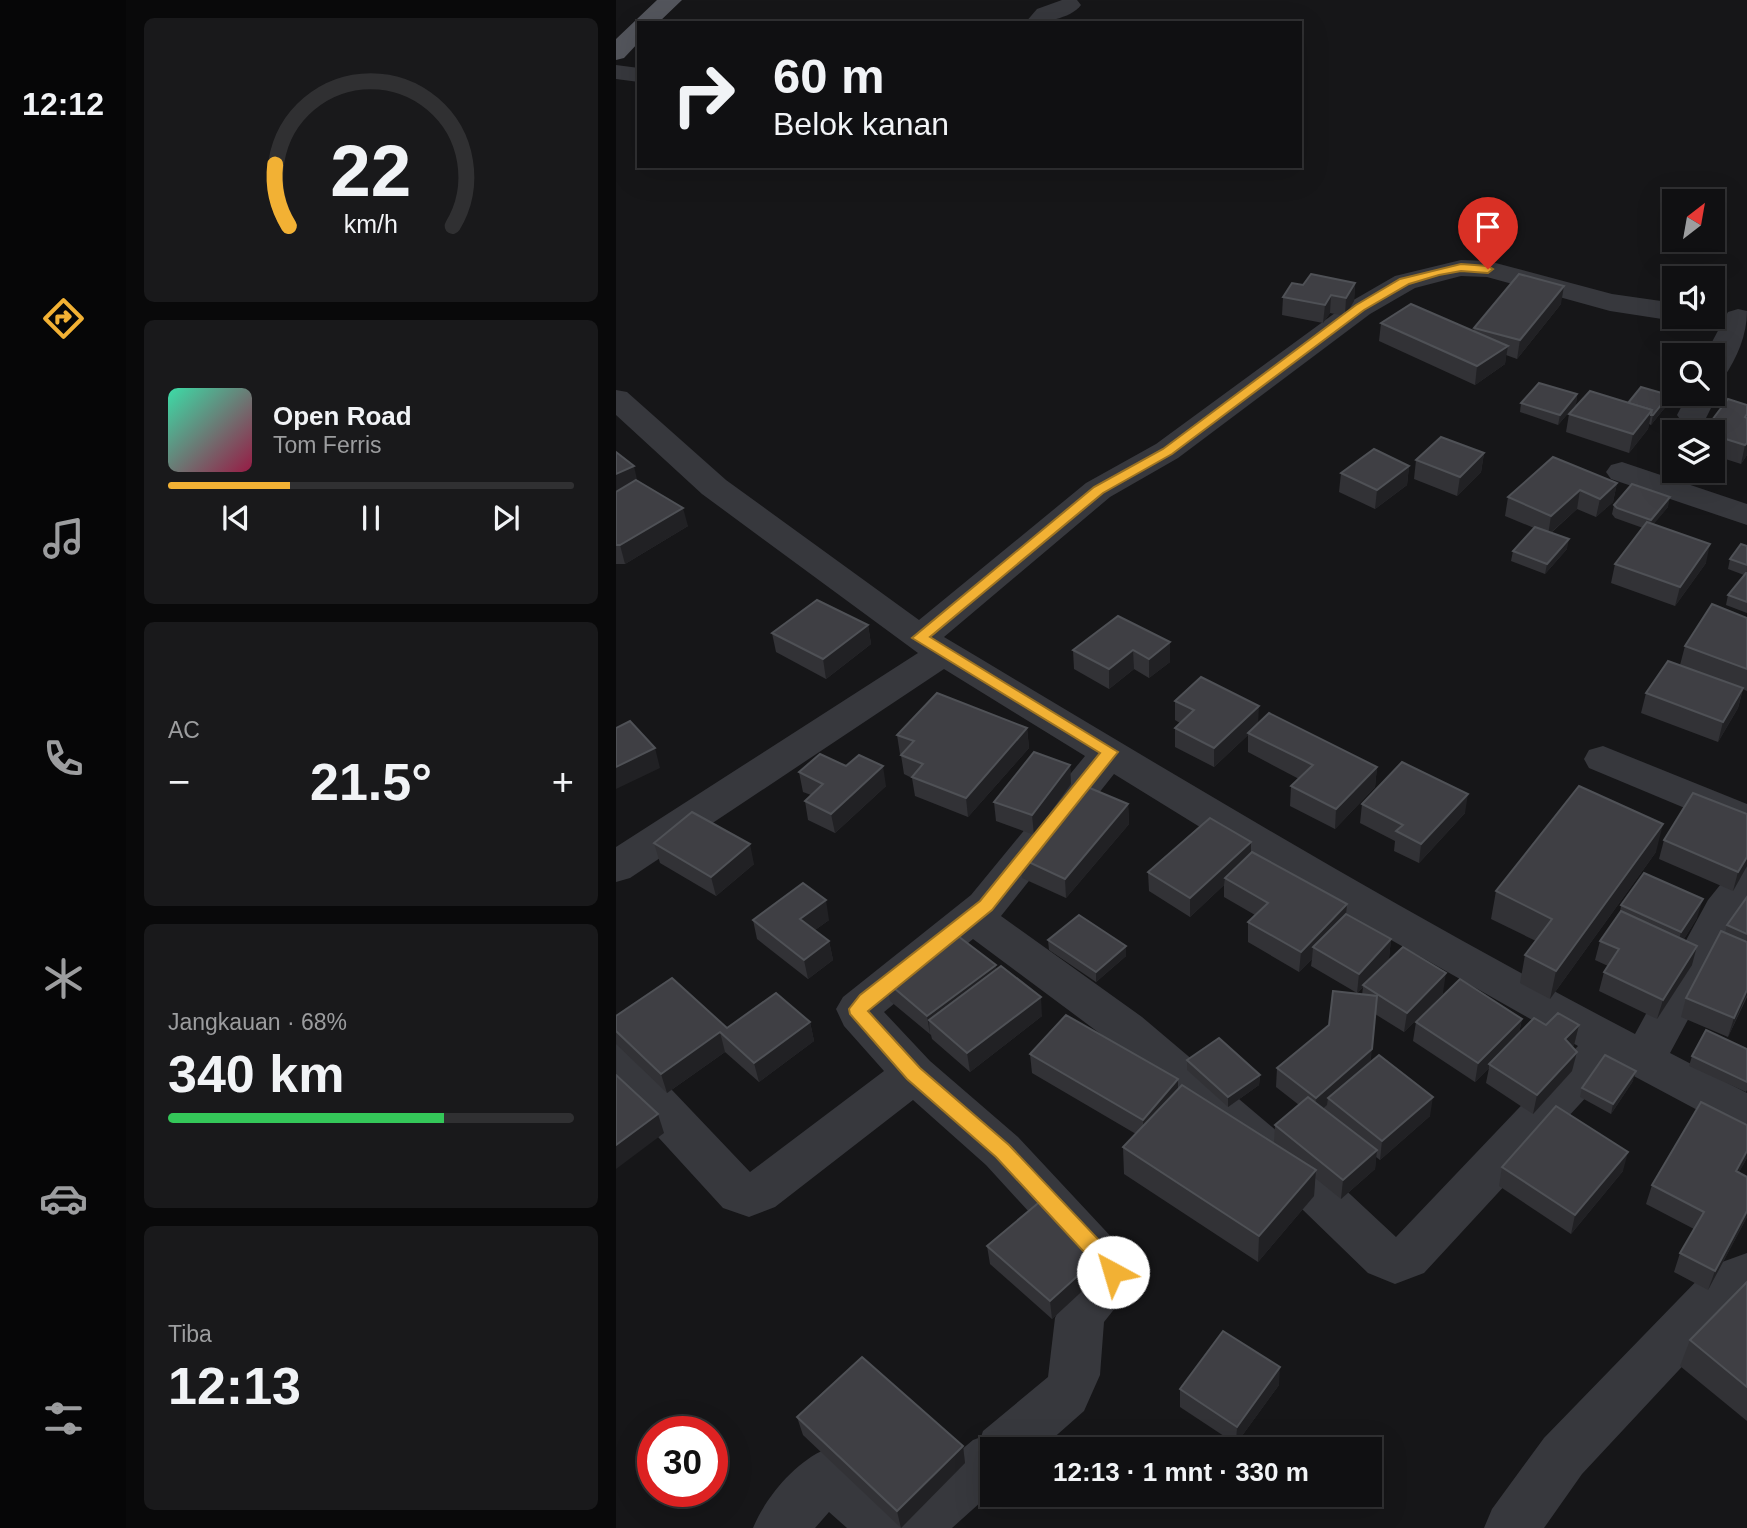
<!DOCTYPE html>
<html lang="id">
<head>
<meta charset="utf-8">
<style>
  :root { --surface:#101012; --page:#19191b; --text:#f1f3f6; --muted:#9c9d9f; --line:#303032; --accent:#f2b134 }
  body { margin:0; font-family:Arial,sans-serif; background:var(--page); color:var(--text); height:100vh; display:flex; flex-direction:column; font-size:26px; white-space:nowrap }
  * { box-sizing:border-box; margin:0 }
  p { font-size:23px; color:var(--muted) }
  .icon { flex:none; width:38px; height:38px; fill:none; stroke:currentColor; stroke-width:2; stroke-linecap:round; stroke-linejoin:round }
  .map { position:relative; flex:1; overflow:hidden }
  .side { display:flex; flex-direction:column; gap:18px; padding:18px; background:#09090a; width:490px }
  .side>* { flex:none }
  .banner { position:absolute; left:21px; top:21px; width:665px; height:147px; border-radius:0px; box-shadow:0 7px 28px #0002,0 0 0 2px var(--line); background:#101012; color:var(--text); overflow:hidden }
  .needle { width:46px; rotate:31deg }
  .buttons { position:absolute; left:1046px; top:189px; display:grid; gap:14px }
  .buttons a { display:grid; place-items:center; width:63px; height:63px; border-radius:0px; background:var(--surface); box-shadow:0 7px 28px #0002,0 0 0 2px var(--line); font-size:35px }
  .speed { position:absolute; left:21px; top:1416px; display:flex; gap:14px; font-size:35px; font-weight:700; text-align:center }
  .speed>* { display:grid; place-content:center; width:91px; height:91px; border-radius:50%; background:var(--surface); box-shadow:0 7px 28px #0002,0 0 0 2px var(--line); line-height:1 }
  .speed .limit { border:10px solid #d22; background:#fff; color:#111 }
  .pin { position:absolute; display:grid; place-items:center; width:60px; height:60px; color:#fff; margin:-72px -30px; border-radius:50% 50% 50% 0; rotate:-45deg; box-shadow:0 0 7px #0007 }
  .pin .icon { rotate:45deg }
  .me { position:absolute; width:77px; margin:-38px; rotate:321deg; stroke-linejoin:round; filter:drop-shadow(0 0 5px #0008) }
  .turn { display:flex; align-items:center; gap:24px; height:147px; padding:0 21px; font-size:32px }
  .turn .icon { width:91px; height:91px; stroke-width:2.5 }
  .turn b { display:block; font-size:49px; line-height:60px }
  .big { font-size:52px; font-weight:600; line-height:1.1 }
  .side .card { flex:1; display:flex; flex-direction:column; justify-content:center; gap:10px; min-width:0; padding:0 24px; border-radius:10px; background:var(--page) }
  .side .dial { align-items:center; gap:0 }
  .dial svg { height:182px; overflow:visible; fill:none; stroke:var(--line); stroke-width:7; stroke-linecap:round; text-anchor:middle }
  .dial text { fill:var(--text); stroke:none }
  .song { display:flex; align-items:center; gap:21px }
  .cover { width:84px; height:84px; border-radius:10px; background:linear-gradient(135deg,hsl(160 70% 55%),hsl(340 70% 35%)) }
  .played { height:7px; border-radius:4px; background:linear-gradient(90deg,var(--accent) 30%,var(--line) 30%) }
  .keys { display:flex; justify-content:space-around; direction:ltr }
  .heat { display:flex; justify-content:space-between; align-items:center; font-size:38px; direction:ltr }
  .charge { height:10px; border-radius:5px; background:linear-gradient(90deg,#34c759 68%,var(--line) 0) }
  .trip { position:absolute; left:364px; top:1437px; width:402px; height:70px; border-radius:0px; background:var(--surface); box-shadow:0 7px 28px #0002,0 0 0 2px var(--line); font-weight:600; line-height:70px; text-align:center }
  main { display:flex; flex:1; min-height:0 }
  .menu { display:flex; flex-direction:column; width:126px; justify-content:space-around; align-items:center; background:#060607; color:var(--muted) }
  .menu .icon { width:49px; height:49px }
  .menu .active { color:var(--accent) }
  .menu b { font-size:32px; color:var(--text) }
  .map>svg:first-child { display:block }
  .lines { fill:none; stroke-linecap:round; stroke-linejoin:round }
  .minor { fill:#37383d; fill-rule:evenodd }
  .major { fill:#53555c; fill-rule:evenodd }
  .wall { fill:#323236 }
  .shaded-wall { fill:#212124 }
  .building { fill:#3f3f44; stroke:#4f5156; stroke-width:2 }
  .route { fill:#f2b134; stroke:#9d7322; stroke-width:2 }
</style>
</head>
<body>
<main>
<nav class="menu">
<b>12:12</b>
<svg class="icon active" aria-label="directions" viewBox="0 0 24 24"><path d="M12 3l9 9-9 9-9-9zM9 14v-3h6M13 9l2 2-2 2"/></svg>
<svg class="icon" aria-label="music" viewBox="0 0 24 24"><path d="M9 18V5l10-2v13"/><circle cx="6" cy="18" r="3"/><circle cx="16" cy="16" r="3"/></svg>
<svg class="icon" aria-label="phone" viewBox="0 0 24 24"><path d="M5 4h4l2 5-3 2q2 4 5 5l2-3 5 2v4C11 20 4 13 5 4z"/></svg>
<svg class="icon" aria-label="climate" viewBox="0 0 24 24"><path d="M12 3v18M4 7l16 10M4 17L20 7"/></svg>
<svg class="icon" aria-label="car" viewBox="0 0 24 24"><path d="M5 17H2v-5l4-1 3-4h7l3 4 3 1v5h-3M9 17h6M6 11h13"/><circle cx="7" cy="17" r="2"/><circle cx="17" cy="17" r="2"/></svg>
<svg class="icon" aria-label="filters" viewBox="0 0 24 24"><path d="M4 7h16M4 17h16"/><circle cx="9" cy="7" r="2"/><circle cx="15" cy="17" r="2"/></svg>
</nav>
<section class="side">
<div class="card dial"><svg viewBox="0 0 100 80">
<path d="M14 69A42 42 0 1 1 86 69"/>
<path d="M14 69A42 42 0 0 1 8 42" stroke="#f2b134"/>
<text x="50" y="56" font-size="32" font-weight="700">22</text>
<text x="50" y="72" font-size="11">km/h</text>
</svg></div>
<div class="card">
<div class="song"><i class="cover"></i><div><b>Open Road</b><p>Tom Ferris</p></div></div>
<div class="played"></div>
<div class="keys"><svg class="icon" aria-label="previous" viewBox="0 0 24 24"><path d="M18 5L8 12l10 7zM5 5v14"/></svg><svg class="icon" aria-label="pause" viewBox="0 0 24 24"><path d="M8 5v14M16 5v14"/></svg><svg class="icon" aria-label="next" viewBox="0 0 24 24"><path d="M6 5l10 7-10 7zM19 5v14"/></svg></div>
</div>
<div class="card"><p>AC</p>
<div class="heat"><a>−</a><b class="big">21.5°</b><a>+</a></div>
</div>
<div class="card"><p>Jangkauan · 68%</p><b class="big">340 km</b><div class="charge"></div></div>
<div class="card"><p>Tiba</p><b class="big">12:13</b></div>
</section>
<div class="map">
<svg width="1131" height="1528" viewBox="0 0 1131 1528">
  <rect width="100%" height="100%" fill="#161618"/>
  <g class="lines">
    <g class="minor">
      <path d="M446 0H461L465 5C455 19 425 23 409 23L421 9Z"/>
      <polygon points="0,65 23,68 23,82 0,79"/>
      <path d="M845 260 872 261 996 294 1059 303V317H1070L1059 321 994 311 871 277 845 276 799 288 754 314 562 458 494 497 328 637C556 773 783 911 1019 1034L1092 900 1117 869 1131 865V910L1054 1053 1131 1093V1134L1115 1128 999 1066 808 1273 779 1284 752 1273 687 1210 494 1041 357 939 268 1012 314 1061 402 1137 514 1257 522 1272 511 1293 488 1322 484 1375 468 1411 425 1449H376V1492L336 1528H231L213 1512 199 1528H137C150 1497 179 1462 210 1449L229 1457 283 1502 357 1440 365 1437 367 1431 432 1377 439 1318 449 1296 468 1272 370 1165 297 1100 159 1207 133 1217 107 1208 0 1091V1043L16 1048 134 1172 268 1071 228 1026 220 1009 227 997 355 895 469 756 328 669 14 878 0 882V847L302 653 86 494 0 415V390L11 392 110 480 303 620 470 483 540 444 734 302 779 276ZM498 774 673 882 962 1046 780 1237 721 1182 526 1017 385 916Z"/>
      <path d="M1122 309 1131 311C1131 335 1121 358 1108 377L1097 380V355H1089L1112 312Z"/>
      <polygon points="1098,387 1102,394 1088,422 1077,424 1066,422 1061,415 1072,394 1097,394"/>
      <polygon points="1006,462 1131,504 1131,525 995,479 990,472 995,465"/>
      <polygon points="987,746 1131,804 1131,834 973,768 968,759 973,750"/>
      <polygon points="1131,1253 1131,1297 966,1474 928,1528 868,1528 876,1509 928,1438 1095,1266"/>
    </g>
    <polygon class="major" points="41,0 66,0 42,23 23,23 23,42 8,58 0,60 0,39"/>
  </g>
  <g class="wall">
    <polygon points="739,283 738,301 729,316 714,313 707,323 666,315 667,297 687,285"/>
    <polygon points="945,304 901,359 890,355 889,364 859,385 763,341 765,323 857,331 858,328"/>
    <polygon points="961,394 960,404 942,425 904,412 905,403"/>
    <polygon points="1053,395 1051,405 1035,425 1033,424 1032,429 1013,453 950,432 953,414"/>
    <polygon points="1112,399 1131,405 1131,455 1125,464 1097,455 1097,432 1087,432"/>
    <polygon points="0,452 21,481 72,526 9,564 0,564"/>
    <polygon points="868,453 865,472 841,496 798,479 800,460"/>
    <polygon points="793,466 791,485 759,509 723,492 725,473"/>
    <polygon points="1001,483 997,502 980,517 961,509 935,533 951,549 929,574 895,561 897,551 918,528 889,516 892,497"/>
    <polygon points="998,505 1052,507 1037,524 1090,563 1059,606 995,583 999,564 1027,528 999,518 996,514"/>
    <polygon points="1131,546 1131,613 1110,605 1112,595 1128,575 1112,569 1114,559"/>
    <polygon points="1131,618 1131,691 1127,689 1122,708 1102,742 1025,713 1030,693 1088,674 1064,665 1069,646"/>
    <polygon points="252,625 255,644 210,679 160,652 156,633"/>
    <polygon points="554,642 554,662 533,678 518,669 493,689 458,669 457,650"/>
    <polygon points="559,701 642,723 761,767 759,787 719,829 674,806 675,786 683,779 632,752 632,735 598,767 559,747 559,728 564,723 559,720"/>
    <polygon points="411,728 413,748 352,817 299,796 296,778 288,774 285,755 284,754 281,735"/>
    <polygon points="454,765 455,784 418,835 380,821 378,802"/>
    <polygon points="183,772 270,786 219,833 192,820 189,801 195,795 187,792"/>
    <polygon points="512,804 513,824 450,898 406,878 404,858"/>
    <polygon points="746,804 849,813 803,863 778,851 779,841 744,823"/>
    <polygon points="1131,814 1131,866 1117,891 1043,859 1048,840"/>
    <polygon points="635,842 635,852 731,904 730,914 775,939 773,958 756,977 827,993 788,1032 759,1014 754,1063 814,1116 764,1160 760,1157 759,1169 725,1199 699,1178 698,1196 642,1262 508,1174 507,1147 520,1134 416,1073 414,1054 562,1089 658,1143 659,1125 683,1105 660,1087 661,1068 713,1025 746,995 747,987 741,993 695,966 696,959 683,972 632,942 632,922 639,915 608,897 608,885 574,917 533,891 532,872"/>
    <polygon points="38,843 138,864 100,896 44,863"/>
    <polygon points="1040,852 934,999 904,983 909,955 920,941 875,919 880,891"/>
    <polygon points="1131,897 1131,997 1112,1037 1065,1017 1070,998 1109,933 1111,925"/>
    <polygon points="1005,905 1081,918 1068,939 1076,965 1041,1019 983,991 988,972 992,966 979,960 984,941 1004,913"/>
    <polygon points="137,920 213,920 199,930 213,941 217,960 192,979 141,939"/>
    <polygon points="432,940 510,956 480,982 433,950"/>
    <polygon points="381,970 426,1016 354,1072 316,1039 315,1035 274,1001 271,982"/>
    <polygon points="0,1016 111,1028 194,1022 198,1041 143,1082 109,1052 51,1093 0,1044"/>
    <polygon points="906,1019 903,1033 930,1025 963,1025 958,1045 956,1047 956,1071 917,1114 870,1083 873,1068 859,1082 797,1041 800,1022"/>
    <polygon points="1131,1049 1131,1090 1130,1092 1073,1066 1076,1056"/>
    <polygon points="571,1060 644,1075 643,1085 612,1107 571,1070"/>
    <polygon points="1017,1081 995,1114 964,1097 966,1088"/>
    <polygon points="1131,1125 1131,1158 1123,1172 1131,1177 1131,1217 1092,1290 1058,1272 1064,1253 1078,1229 1030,1204 1036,1185"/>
    <polygon points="886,1167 1007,1171 955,1234 883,1186"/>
    <polygon points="371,1246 490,1269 436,1319 374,1264"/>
    <polygon points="1131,1282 1131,1421 1064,1366 1074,1340"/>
    <polygon points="663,1385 620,1444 564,1407 564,1389"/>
    <polygon points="181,1417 347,1446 349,1463 285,1528 187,1435"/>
  </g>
  <g class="shaded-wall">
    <polygon points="739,283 738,301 729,316 730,298"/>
    <polygon points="948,286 945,304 901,359 904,340"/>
    <polygon points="715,295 714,313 707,323 709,305"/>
    <polygon points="892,346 889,364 859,385 861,366"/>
    <polygon points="961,394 960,404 942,425 944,415"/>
    <polygon points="1053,395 1051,405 1035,425 1037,415"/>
    <polygon points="1036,410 1032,429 1013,453 1017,434"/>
    <polygon points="1131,443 1131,455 1125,464 1129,445"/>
    <polygon points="868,453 865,472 841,496 844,477"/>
    <polygon points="18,466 22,484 0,495 0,474"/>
    <polygon points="793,466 791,485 759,509 761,490"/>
    <polygon points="1001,483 997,502 980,517 984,499"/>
    <polygon points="964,490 961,509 932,535 935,516"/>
    <polygon points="1054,497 1052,507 1033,530 1035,520"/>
    <polygon points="67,508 72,526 9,564 4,545"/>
    <polygon points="953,539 951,549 929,574 931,564"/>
    <polygon points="1094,544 1090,563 1059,606 1064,587"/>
    <polygon points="252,625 255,644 210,679 207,659"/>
    <polygon points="554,642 554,662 533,678 533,659"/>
    <polygon points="517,650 518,669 493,689 493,669"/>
    <polygon points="1127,688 1122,708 1102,742 1107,722"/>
    <polygon points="643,706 642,725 632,733 632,735 598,767 598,748"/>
    <polygon points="411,728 413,748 352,817 350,798"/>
    <polygon points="39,748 44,768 0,789 0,767"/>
    <polygon points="454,765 455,784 418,835 416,815"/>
    <polygon points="267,766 270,786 219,833 215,814"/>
    <polygon points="761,767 759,787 719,829 720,809"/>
    <polygon points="852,794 849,813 803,863 805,844"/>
    <polygon points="512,804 513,824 450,898 449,879"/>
    <polygon points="1047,824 1040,852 934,999 940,971"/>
    <polygon points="635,842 635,862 609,878 608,885 574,917 574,898"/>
    <polygon points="134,844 138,864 100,896 95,877"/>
    <polygon points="1131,857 1131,866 1117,891 1122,872"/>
    <polygon points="1087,899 1081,918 1060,952 1065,932"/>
    <polygon points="210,900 213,920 188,938 184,919"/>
    <polygon points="731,904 729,923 697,947 696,959 683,972 685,952"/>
    <polygon points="775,939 773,958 741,993 743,974"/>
    <polygon points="213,941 217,960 192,979 188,960"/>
    <polygon points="510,946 510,956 480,982 480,972"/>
    <polygon points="1081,946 1076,965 1041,1019 1047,1000"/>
    <polygon points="380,965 382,984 313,1020 314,1035 311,1016"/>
    <polygon points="830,973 827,993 788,1032 791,1013"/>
    <polygon points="1131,990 1131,995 1112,1037 1118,1018"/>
    <polygon points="425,997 426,1016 354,1072 351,1053"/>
    <polygon points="906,1019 902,1038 873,1064 873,1068 859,1082 862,1063"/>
    <polygon points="194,1022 198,1041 143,1082 138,1063"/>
    <polygon points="963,1025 958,1045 945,1058 949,1039"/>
    <polygon points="104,1032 109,1052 51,1093 45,1074"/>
    <polygon points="756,1049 754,1068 712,1098 711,1105 698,1117 700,1098"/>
    <polygon points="961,1052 956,1071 917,1114 921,1095"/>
    <polygon points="1020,1071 1017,1081 995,1114 997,1104"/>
    <polygon points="644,1075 643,1085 612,1107 612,1097"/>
    <polygon points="562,1079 562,1098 527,1139 527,1120"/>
    <polygon points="817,1097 814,1116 764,1160 766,1141"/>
    <polygon points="42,1114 48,1133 0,1169 0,1145"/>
    <polygon points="761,1150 759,1169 725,1199 727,1180"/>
    <polygon points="1131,1151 1131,1158 1113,1190 1120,1171"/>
    <polygon points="1012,1152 1007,1171 955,1234 959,1215"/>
    <polygon points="700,1170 698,1196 642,1262 643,1236"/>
    <polygon points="1131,1211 1131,1217 1092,1290 1099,1271"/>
    <polygon points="489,1251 490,1269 436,1319 434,1301"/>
    <polygon points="664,1367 663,1385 620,1444 621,1427"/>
    <polygon points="347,1446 349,1463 285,1528 281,1511"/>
  </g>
  <g class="building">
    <polygon points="695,274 739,283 730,298 715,295 709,305 667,297 676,283 687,285"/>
    <polygon points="903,274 948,286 904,340 858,328"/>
    <polygon points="795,304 892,346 861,366 765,323"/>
    <polygon points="923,383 961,394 944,415 905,403"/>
    <polygon points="1025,387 1053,395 1037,415 1035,415 1036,410 1012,403"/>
    <polygon points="974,391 1036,410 1017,434 953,414"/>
    <polygon points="1112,399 1131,405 1131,414 1129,417 1131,418 1131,443 1129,445 1097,435 1097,432 1087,432"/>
    <polygon points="825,437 868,453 844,477 800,460"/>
    <polygon points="758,449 793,466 761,490 725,473"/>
    <polygon points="0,452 18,466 0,474"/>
    <polygon points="937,457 1001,483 984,499 964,490 935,516 892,497"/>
    <polygon points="20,480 67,508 4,545 0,545 0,492"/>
    <polygon points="1016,484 1054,497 1035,520 1001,508 998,505"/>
    <polygon points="1031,522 1094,544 1064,587 999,564"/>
    <polygon points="919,527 953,539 931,564 897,551"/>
    <polygon points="1125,544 1131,546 1131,565 1114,559"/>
    <polygon points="1130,573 1131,573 1131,602 1112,595"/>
    <polygon points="201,600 252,625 207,659 156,633"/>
    <polygon points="1096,604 1131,618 1131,669 1069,646"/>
    <polygon points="502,616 554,642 533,659 517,650 493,669 457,650"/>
    <polygon points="1052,661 1127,688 1107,722 1030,693"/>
    <polygon points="585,677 643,706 598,748 559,728 578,710 559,701"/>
    <polygon points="321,693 411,728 350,798 296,777 307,764 285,755 298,741 281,735"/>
    <polygon points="653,713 761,767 720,809 675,786 697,765 632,733"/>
    <polygon points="14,721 39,748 0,767 0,728"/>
    <polygon points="418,752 454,765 416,815 378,802"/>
    <polygon points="204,754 230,766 243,755 267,766 215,814 189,801 207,784 183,772"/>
    <polygon points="786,762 852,794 805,844 780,831 787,825 746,804"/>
    <polygon points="469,786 512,804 449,879 404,858"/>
    <polygon points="963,786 1047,824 940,971 909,955 936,919 880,891"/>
    <polygon points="1077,793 1131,814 1131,857 1122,872 1048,840"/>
    <polygon points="76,812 134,844 95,877 38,843"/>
    <polygon points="594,818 635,842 574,898 532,872"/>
    <polygon points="636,852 731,904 685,952 632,922 652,903 609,878"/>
    <polygon points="1028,873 1087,899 1065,932 1005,905"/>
    <polygon points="187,883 210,900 184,919 213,941 188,960 137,920"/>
    <polygon points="1131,897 1131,934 1111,925"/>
    <polygon points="1005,911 1081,946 1047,1000 988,972 1003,949 984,941"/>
    <polygon points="730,914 775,939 743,974 697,947"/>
    <polygon points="463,915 510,946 480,972 432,940"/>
    <polygon points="1105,931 1131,942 1131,990 1118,1018 1070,998"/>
    <polygon points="338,933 380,965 311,1016 271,982"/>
    <polygon points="787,947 830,973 791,1013 747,985"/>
    <polygon points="385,966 425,997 351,1053 313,1020"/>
    <polygon points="56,978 111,1028 160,993 194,1022 138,1063 104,1032 45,1074 0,1031 0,1016"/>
    <polygon points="844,979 906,1019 862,1063 800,1022"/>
    <polygon points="717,991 761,996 756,1049 700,1098 661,1068 713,1025"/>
    <polygon points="942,1013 963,1025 949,1039 961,1052 921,1095 873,1064 918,1018 930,1025"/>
    <polygon points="450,1015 562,1079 527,1120 414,1054"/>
    <polygon points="1090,1030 1131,1049 1131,1082 1076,1056"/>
    <polygon points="603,1038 644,1075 612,1097 571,1060"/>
    <polygon points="763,1055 817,1097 766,1141 712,1098"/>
    <polygon points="989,1055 1020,1071 997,1104 966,1088"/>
    <polygon points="0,1075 42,1114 0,1145"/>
    <polygon points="566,1085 700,1170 643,1236 507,1147"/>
    <polygon points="692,1097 761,1150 727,1180 659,1125"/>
    <polygon points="1085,1102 1131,1125 1131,1151 1120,1171 1131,1177 1131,1211 1099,1271 1064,1253 1088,1212 1036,1185"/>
    <polygon points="940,1106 1012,1152 959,1215 886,1167"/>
    <polygon points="427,1199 489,1251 434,1301 371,1246"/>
    <polygon points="1131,1282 1131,1387 1074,1340"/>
    <polygon points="607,1331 664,1367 621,1427 564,1389"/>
    <polygon points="246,1357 347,1446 281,1511 181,1417"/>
  </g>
  <polygon class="route" points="845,264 872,266 877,269 872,273 845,271 823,275 793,284 748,310 556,454 487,493 314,637 502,752 376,910 252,1011 304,1068 393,1145 497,1255 507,1272 504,1279 497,1281 489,1279 482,1267 380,1157 291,1079 234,1014 233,1009 244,995 364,901 484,753 296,638 478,487 547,449 740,305 784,279"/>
</svg>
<div class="buttons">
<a><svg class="needle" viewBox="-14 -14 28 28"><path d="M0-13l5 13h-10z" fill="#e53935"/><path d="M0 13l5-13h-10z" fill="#9c9d9f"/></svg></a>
<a><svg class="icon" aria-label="sound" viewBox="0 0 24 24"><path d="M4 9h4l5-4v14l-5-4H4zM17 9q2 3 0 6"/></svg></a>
<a><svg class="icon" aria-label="search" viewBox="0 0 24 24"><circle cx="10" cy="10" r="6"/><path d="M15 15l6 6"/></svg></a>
<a><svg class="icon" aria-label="layers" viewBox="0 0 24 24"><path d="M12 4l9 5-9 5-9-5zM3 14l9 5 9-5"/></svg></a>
</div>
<div class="speed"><div class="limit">30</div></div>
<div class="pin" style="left:872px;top:269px;background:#d93025"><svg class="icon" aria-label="arrive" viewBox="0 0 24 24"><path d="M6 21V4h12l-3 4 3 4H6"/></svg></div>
<svg class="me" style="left:497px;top:1272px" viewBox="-20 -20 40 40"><circle r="19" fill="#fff"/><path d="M0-13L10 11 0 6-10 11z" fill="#f2b134"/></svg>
<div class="trip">12:13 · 1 mnt · 330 m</div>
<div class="banner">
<div class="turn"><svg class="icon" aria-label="right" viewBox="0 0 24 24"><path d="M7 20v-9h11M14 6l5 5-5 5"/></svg><div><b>60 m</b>Belok kanan</div></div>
</div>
</div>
</main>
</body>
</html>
